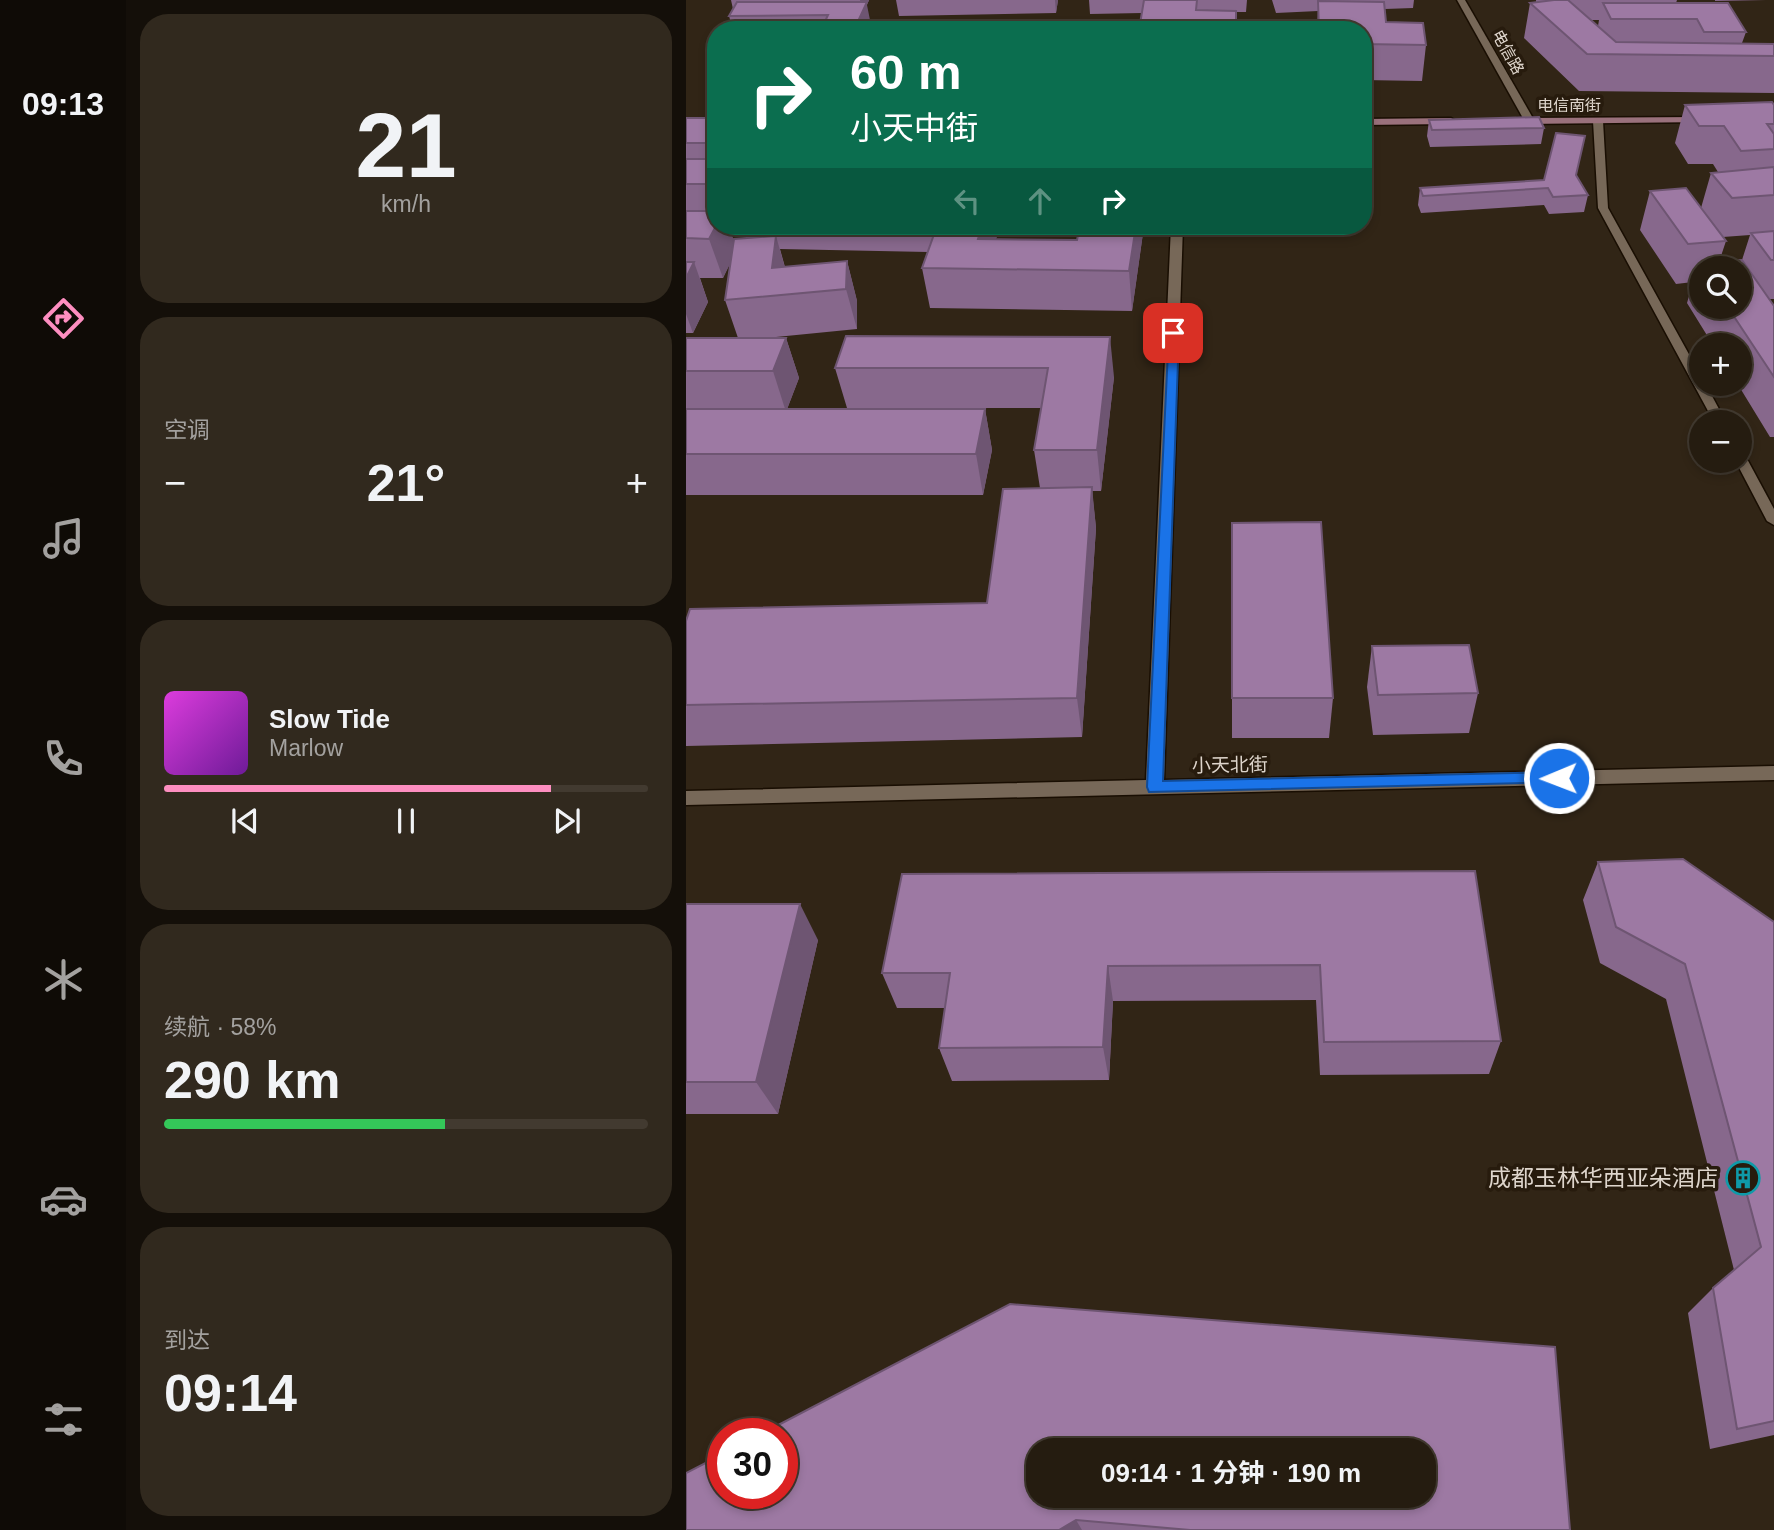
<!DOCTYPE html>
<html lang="zh">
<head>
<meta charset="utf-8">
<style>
  :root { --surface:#251c10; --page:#31291e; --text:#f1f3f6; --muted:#a3a19f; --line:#423a30; --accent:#fd8ec0 }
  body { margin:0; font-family:Helvetica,"Noto Sans SC",sans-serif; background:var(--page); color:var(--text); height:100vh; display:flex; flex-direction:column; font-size:26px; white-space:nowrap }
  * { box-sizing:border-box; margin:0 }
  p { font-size:23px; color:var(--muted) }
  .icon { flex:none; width:38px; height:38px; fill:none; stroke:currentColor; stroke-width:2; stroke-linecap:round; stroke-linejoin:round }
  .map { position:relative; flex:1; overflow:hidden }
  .sheet { display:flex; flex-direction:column; gap:14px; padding:14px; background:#140f09; width:560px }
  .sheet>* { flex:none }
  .guide { position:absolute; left:21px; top:21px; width:665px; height:214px; border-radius:28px; box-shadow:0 4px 10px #0003,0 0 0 2px var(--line); background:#0b6e4f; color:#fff; overflow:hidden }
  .controls { position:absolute; left:1003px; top:256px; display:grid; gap:14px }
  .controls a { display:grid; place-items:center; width:63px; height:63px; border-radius:50%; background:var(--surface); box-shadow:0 4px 10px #0003,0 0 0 2px var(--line); font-size:35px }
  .speed { position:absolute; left:21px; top:1418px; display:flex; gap:14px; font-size:35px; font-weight:700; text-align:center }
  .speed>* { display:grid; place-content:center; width:91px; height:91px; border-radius:50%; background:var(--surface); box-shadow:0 4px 10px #0003,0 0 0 2px var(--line); line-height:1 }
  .speed .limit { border:10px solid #d22; background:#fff; color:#111 }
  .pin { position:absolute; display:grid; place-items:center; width:60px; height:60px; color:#fff; margin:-30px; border-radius:14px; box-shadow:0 4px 10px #0006 }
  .me { position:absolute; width:77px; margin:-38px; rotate:269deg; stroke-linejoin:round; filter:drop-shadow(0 0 5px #0008) }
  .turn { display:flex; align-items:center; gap:24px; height:147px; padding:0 28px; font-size:32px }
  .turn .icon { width:91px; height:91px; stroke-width:2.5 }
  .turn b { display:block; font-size:49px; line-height:60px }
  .lanes { display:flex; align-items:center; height:66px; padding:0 28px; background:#0003; justify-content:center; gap:35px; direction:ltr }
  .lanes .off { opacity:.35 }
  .big { font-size:52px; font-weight:700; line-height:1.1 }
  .sheet .widget { flex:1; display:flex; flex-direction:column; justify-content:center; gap:10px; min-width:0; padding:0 24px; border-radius:28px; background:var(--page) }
  .sheet .dial { align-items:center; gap:0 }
  .dial b { font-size:91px; line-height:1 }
  .song { display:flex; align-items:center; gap:21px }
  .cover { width:84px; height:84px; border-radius:10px; background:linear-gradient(135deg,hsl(300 70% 55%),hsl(280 70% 35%)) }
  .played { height:7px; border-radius:4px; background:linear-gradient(90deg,var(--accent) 80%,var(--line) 80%) }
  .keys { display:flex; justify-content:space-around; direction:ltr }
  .heat { display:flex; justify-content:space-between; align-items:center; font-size:38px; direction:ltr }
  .charge { height:10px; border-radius:5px; background:linear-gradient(90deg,#34c759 58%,var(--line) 0) }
  .trip { position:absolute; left:340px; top:1438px; width:410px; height:70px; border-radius:28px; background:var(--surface); box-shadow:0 4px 10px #0003,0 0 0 2px var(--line); font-weight:700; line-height:70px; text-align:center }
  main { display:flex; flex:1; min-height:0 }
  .menu { display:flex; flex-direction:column; width:126px; justify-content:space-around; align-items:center; background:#0f0b06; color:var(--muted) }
  .menu .icon { width:49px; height:49px }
  .menu .on { color:var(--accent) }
  .menu b { font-size:32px; color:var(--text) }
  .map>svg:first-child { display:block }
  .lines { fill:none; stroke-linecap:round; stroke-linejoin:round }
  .lane-casing { stroke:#190e02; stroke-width:3 }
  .street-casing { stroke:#190e02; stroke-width:3 }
  .secondary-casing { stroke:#190e02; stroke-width:3 }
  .lane { fill:#776858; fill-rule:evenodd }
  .street { fill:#776858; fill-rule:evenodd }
  .secondary { fill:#9a717c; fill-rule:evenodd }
  .wall { fill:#87688c; fill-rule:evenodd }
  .shaded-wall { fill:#6e5572 }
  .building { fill:#9d79a3; stroke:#6e5572; stroke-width:2; fill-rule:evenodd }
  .route { fill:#1a73e8; stroke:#114b97; stroke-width:2 }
  .labels { text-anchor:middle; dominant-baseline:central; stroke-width:7; stroke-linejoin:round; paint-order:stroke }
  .far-street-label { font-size:16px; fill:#ded5cc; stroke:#271b0d }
  .street-label { font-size:19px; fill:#ded5cc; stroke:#271b0d }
  .near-poi-label { font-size:23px; fill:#ded5cc; stroke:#271b0d; text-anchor:end }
</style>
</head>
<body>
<main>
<nav class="menu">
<b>09:13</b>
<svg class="icon on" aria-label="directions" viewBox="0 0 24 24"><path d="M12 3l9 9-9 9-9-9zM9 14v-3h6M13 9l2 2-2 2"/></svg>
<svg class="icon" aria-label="music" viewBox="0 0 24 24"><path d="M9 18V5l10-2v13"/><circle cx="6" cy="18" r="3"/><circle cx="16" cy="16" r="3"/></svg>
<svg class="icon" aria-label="phone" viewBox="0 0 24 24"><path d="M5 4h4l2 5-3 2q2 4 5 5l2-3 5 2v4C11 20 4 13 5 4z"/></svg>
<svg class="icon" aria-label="climate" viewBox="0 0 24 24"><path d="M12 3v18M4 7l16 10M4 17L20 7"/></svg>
<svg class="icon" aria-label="car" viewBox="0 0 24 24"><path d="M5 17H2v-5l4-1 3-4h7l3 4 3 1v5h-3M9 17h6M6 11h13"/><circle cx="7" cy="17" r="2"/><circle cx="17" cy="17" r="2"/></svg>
<svg class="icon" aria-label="filters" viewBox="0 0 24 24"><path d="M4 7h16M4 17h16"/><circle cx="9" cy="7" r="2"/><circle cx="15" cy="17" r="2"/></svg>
</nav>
<section class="sheet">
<div class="widget dial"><b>21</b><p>km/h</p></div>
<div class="widget"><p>空调</p>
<div class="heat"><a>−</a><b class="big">21°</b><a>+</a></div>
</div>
<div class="widget">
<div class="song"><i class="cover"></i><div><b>Slow Tide</b><p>Marlow</p></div></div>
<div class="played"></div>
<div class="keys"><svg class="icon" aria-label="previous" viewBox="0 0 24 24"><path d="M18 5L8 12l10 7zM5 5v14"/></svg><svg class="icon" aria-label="pause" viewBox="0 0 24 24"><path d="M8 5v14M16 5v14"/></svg><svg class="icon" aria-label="next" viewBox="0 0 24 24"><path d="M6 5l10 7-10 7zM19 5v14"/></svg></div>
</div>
<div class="widget"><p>续航 · 58%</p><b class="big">290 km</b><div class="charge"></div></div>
<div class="widget"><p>到达</p><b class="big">09:14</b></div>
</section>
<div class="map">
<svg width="1088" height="1530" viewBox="0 0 1088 1530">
  <rect width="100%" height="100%" fill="#312516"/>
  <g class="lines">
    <defs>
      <g id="lane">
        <polygon points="912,118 917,121 922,208 1015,376 1015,383 1019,383 1040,422 1028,422 912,208 907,121"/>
        <polygon points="1054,453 1060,457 1088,509 1088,525 1081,521 1049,460 1054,460"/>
      </g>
      <g id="street">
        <polygon points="771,0 779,0 848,120 847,122 838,120"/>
        <polygon points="485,226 497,226 478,780 1088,766 1088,780 0,805 0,791 460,780"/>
      </g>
      <g id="secondary">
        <polygon points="1017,117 1021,118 1021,122 831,124 826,121 831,118"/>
        <polygon points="677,119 765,118 770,121 765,124 677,125"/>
      </g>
    </defs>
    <use href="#lane" class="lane-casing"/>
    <use href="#street" class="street-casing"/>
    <use href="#secondary" class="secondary-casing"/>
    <use href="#lane" class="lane"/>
    <use href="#street" class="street"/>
    <use href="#secondary" class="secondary"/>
  </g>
  <g class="wall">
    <polygon points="45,0 183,0 168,30 47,30 43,16 47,9"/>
    <polygon points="210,0 372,0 370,13 213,16"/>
    <polygon points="403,0 561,0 560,12 550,12 454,24 456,13 404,14"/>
    <polygon points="586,0 728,0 727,8 699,9 700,22 740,45 736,81 677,80 677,30 631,30 632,11 590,13"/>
    <path d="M850 0H991L990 3 1060 32 1056 43 1088 44V93L893 91 838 38 844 3 850 2ZM905 20H913L912 26Z"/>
    <polygon points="1029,0 1080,0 1029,1"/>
    <polygon points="30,40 30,72 23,51"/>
    <path d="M999 105H1088V299H1083L1088 306V437H1084L1051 383H1054V345H1027L1001 303 1007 282 990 284 954 230 964 191 1015 208 1025 173 1032 172 1027 164H1002L989 143ZM1064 235 1056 260 1033 262 1040 241 1037 237ZM1015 268H1054V306H1015Z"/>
    <polygon points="0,118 30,118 30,226 43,226 47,240 89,236 87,226 314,226 310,239 391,240 458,226 446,311 244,308 236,268 242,252 94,249 99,267 161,261 171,301 171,329 80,338 100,338 113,378 101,409 299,409 306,450 297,495 0,495 0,338 52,338 39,300 44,263 37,278 14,278 22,302 7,333 0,333"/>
    <polygon points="743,120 858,128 855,144 744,147 741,136"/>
    <polygon points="890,175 902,195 898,212 863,214 858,205 735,213 732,205 734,188 858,180"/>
    <polygon points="160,336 428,377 415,491 406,491 410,528 396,737 0,746 0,621 301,603 354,488 348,450 355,408 161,408 149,368"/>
    <polygon points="546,523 647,698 643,738 546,738"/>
    <polygon points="686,646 792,693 783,733 687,735 681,687"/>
    <polygon points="912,862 1088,922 1088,1435 1024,1449 1002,1313 1027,1288 1048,1270 980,999 914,963 897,900"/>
    <polygon points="789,871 815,1041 803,1074 634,1075 630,1000 427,1001 423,1080 266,1081 253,1048 259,1008 211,1008 196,973"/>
    <polygon points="0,904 132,940 92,1114 0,1114"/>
    <polygon points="869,1347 884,1530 0,1530"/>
  </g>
  <g class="shaded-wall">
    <polygon points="174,0 183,0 181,5 186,30 168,30 176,11"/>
    <polygon points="369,0 372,0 370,13"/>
    <polygon points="30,226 43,226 51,250 37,278 23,239"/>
    <polygon points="296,226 314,226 301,269 292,239"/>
    <polygon points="450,226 458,226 446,311 443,271"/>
    <polygon points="90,236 101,275 86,268"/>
    <polygon points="161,261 171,301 171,329 160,289"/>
    <polygon points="8,262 22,302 7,333 0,314 0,278"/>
    <polygon points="424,337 428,377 415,491 411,450"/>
    <polygon points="100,338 113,378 100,412 87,371"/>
    <polygon points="299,409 306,450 297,495 290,454"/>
    <polygon points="406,487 410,528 396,737 391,698"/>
    <polygon points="114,904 132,940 92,1114 70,1082"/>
    <polygon points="422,966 427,1001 423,1080 417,1047"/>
    <polygon points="390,1520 396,1530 373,1530"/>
  </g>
  <g class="building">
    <polygon points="458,0 511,0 510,10 550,11 550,24 578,24 578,30 396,30 397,24 454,24"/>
    <polygon points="868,0 882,0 930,42 1088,44 1088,56 901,54 844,3"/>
    <polygon points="632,1 698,2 700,22 737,23 740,45 677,44 677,30 633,30"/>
    <polygon points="51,2 181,2 168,30 135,30 142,15 43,16"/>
    <polygon points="917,3 1042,3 1060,32 1018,32 1011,19 925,19"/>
    <polygon points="30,40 30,51 23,51"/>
    <polygon points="1086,102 1088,105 1088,124 1081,124 1088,134 1088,149 1055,151 1038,126 1013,126 999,105"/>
    <polygon points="853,117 858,128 746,130 743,120"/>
    <rect x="0" y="118" width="30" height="25"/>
    <polygon points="870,133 899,136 890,175 902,195 867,197 862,188 737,196 734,188 858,180"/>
    <rect x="0" y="159" width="30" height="25"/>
    <polygon points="1088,167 1088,195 1046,198 1025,173"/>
    <polygon points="1000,188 1040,241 1002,244 964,191"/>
    <polygon points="0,211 30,211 30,226 23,239 0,238"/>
    <polygon points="251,226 296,226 292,239 391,240 394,226 450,226 443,271 236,268"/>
    <polygon points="1088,231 1088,260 1085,260 1065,233"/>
    <polygon points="90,236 86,268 161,261 160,289 39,300 48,239"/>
    <polygon points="1056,260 1088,306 1088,377 1041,306 1054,306 1054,268 1016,268 1013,263"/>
    <polygon points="0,262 8,262 0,278"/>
    <polygon points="160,336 424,337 411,450 348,450 362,368 149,368"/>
    <polygon points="0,338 100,338 87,371 0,371"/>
    <polygon points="0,409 299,409 290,454 0,454"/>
    <polygon points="406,487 391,698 0,705 0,621 4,609 301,603 317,489"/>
    <polygon points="635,522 647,698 546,698 546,523"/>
    <polygon points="783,645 792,693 692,695 686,646"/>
    <polygon points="997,859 1088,922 1088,1421 1051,1429 1027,1288 1075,1247 999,964 930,927 912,862"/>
    <polygon points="789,871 815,1041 638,1042 634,965 422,966 417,1047 253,1048 264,973 196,973 216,874"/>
    <polygon points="0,904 114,904 70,1082 0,1082"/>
    <path d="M324 1304 869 1347 884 1530H504L390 1520 373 1530H0V1473L37 1454V1493H96V1433H77ZM352 1451H737V1496H352Z"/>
  </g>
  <polygon class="route" points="483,330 493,333 477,781 873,772 878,774 878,782 463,792 461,787"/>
  <defs>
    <symbol id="building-ring" viewBox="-11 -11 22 22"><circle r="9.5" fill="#271b0d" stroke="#0f9aa8" stroke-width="1.5"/><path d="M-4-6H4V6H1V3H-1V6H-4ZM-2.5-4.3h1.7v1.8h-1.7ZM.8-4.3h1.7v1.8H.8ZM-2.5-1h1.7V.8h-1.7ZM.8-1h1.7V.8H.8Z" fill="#0f9aa8"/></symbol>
  </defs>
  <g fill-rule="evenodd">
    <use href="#building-ring" x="1038" y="1159" width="38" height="38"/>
  </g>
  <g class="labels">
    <g class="far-street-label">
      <text transform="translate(822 52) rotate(61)">电信路</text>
      <text x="883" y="105">电信南街</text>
    </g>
    <g class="street-label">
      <text transform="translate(544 765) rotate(-1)">小天北街</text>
    </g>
    <g class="near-poi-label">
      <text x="1032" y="1178">成都玉林华西亚朵酒店</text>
    </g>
  </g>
</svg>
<div class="controls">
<a><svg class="icon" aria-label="search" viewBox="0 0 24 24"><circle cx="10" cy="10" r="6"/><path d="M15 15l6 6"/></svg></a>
<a>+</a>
<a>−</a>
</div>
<div class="speed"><div class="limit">30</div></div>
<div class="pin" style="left:487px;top:333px;background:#d93025"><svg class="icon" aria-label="arrive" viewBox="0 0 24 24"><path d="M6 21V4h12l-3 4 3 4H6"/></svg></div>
<svg class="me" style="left:873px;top:778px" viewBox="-20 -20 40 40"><circle r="17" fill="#1a73e8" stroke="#fff" stroke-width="3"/><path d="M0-11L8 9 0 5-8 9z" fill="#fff"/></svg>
<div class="trip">09:14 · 1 分钟 · 190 m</div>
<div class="guide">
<div class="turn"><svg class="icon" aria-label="right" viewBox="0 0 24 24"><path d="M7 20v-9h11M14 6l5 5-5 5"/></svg><div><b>60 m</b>小天中街</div></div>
<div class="lanes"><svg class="icon off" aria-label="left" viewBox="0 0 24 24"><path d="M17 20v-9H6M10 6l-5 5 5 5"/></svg><svg class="icon off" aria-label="ahead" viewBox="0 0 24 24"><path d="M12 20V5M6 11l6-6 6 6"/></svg><svg class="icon" aria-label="right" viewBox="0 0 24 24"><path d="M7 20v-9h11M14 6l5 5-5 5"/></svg></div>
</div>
</div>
</main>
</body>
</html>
